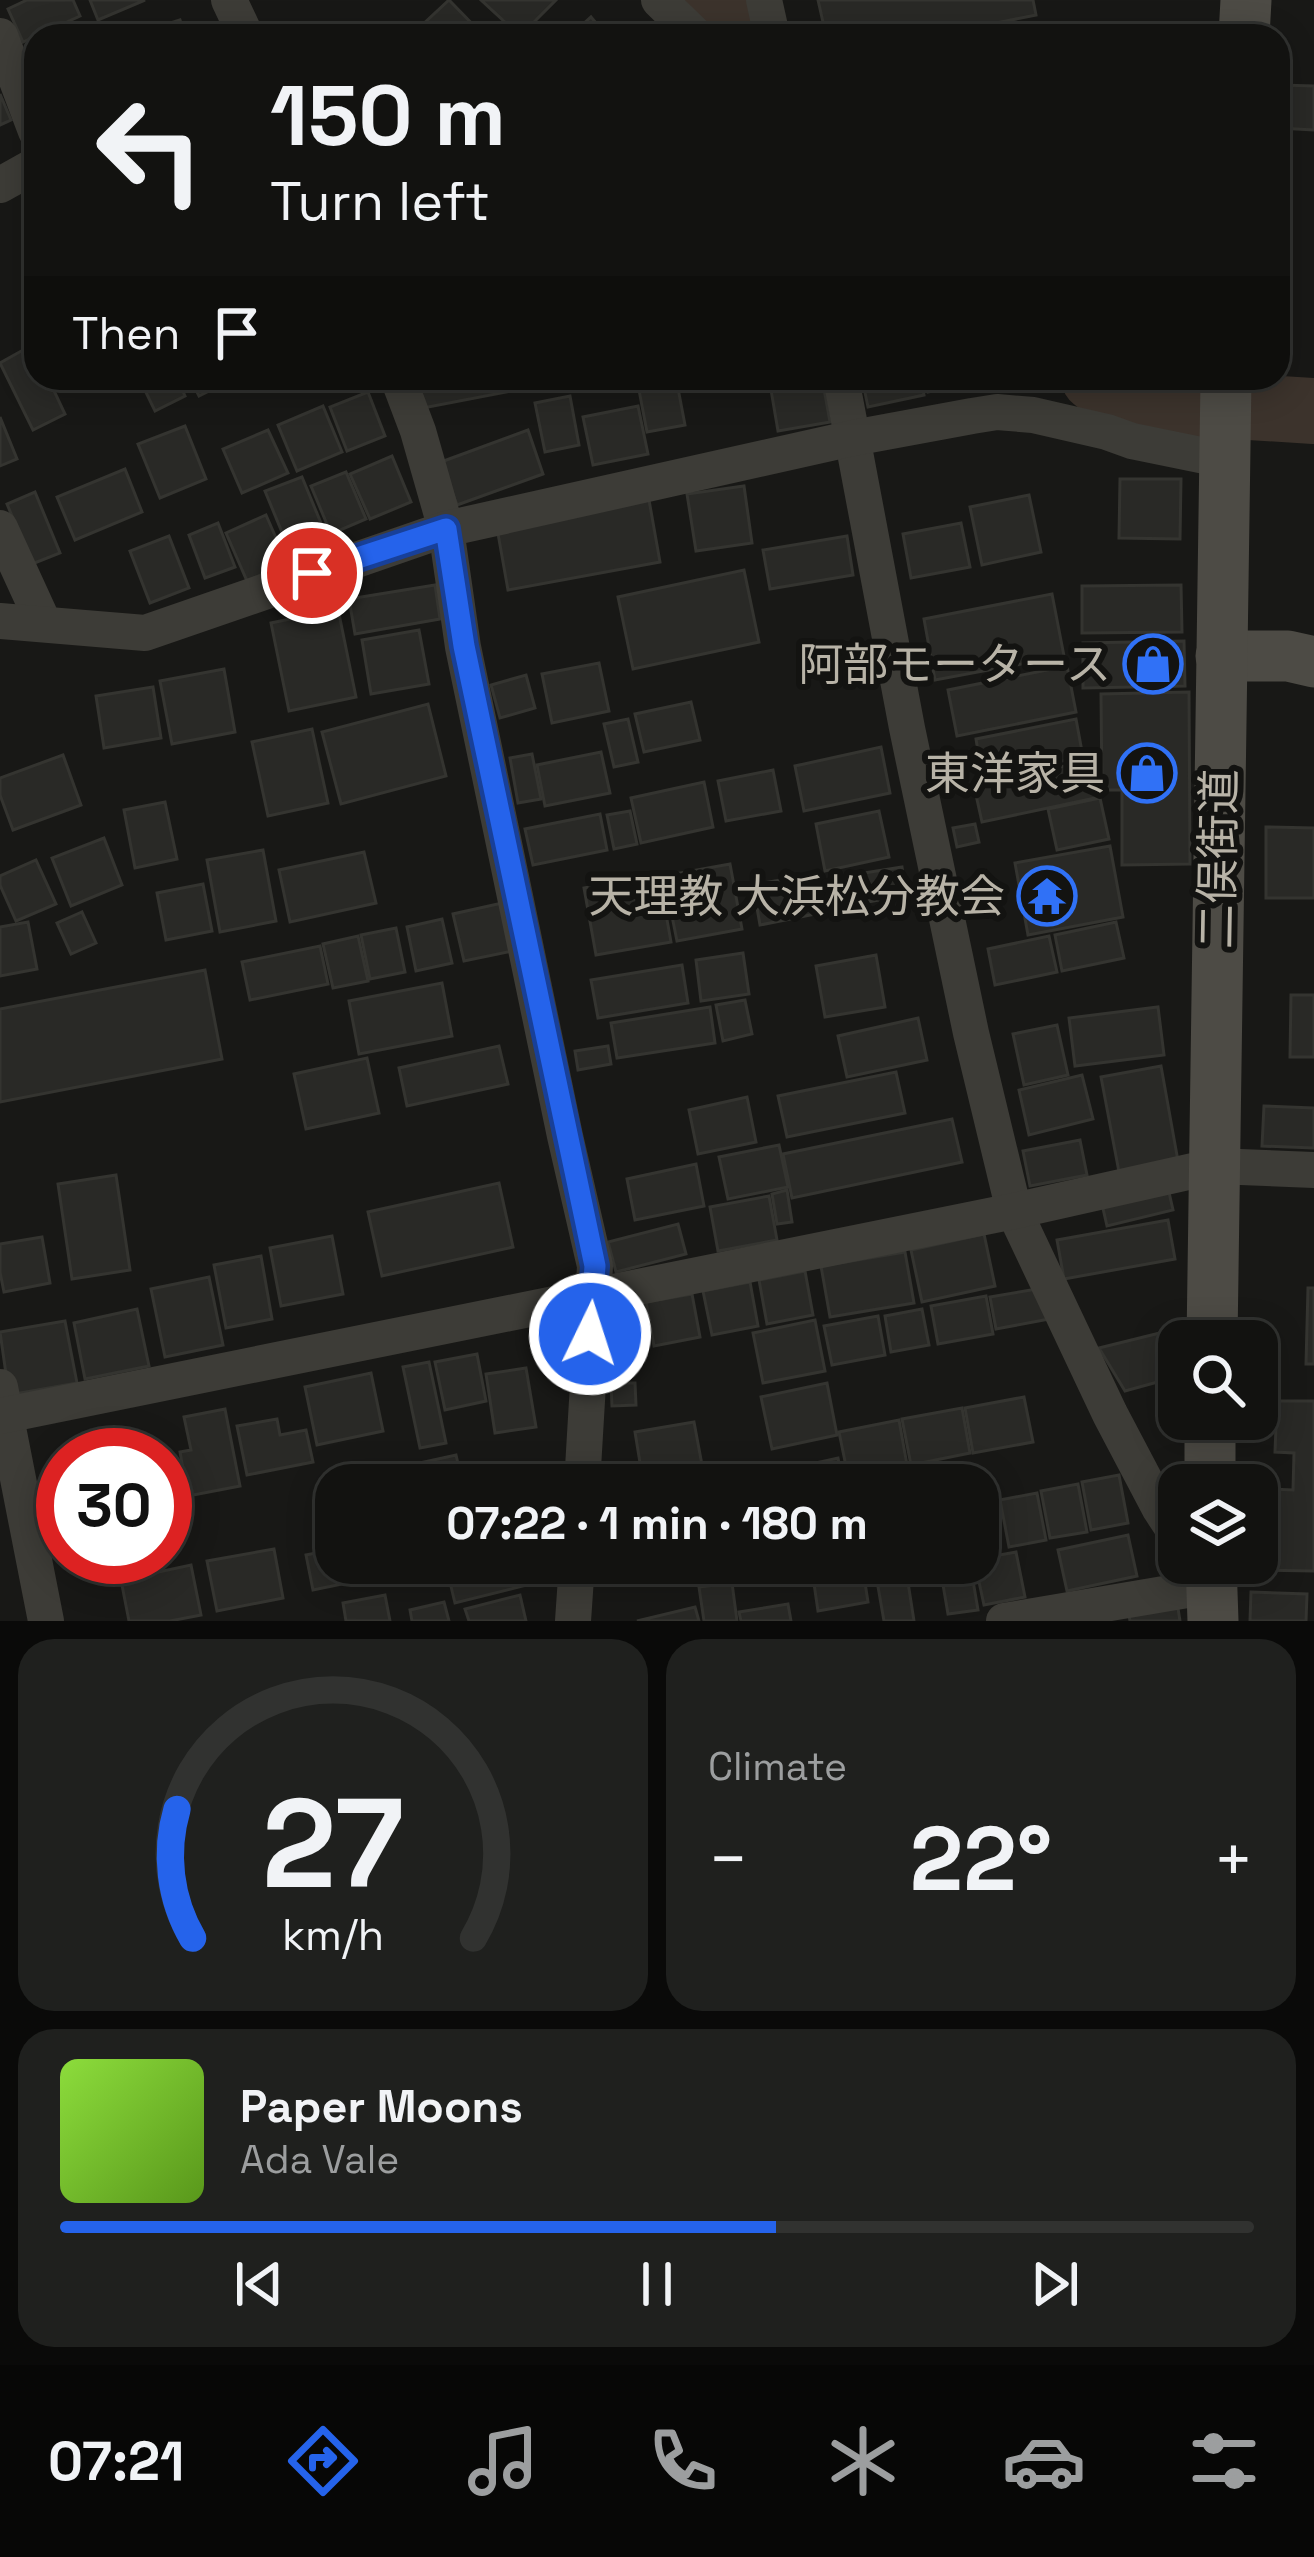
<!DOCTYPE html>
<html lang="en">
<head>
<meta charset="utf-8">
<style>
  :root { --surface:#121210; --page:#1f201e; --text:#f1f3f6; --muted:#9c9e9f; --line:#313230; --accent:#2563eb }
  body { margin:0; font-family:"Space Grotesk","Noto Sans JP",sans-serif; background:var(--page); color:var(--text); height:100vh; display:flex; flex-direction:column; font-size:45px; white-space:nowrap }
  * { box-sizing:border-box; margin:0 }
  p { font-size:39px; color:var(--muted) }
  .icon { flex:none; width:66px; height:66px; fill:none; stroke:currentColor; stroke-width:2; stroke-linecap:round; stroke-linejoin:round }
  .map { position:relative; height:1621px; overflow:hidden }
  .sheet { display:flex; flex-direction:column; gap:18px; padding:18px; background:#0a0a09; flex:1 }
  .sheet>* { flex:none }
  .banner { position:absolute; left:24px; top:24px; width:1266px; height:366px; border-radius:36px; box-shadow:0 6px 30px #0003,0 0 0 3px var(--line); background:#121210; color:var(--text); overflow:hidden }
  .buttons { position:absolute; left:1158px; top:1320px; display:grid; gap:24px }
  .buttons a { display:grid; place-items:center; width:120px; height:120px; border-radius:24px; background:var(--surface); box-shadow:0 6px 30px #0003,0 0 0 3px var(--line); font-size:60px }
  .speed { position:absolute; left:36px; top:1428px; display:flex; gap:24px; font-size:60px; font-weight:700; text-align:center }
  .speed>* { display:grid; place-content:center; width:156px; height:156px; border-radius:50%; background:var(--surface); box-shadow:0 6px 30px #0003,0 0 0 3px var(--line); line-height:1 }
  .speed .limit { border:18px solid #d22; background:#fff; color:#111 }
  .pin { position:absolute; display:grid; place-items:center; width:102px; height:102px; color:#fff; margin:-51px; border:6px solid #fff; border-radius:50%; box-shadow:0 3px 12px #0007 }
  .me { position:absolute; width:132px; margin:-66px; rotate:4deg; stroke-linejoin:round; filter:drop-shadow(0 0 9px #0008) }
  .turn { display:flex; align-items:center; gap:42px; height:252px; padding:0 48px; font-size:54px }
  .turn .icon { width:156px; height:156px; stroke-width:2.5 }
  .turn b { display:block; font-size:84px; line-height:102px }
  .then { display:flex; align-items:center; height:114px; padding:0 48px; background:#0003; gap:24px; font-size:45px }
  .big { font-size:90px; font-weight:700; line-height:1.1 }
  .sheet .tile { flex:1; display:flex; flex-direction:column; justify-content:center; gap:18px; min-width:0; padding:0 42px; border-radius:36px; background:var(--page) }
  .sheet .dial { align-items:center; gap:0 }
  .dial svg { height:312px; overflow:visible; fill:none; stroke:var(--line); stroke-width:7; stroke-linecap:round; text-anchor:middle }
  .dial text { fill:var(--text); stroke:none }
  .song { display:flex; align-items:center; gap:36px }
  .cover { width:144px; height:144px; border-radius:18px; background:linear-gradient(135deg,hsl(90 70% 55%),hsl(90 70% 35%)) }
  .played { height:12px; border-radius:6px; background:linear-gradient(90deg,var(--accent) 60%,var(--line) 60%) }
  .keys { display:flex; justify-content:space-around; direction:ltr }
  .heat { display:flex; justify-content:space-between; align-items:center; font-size:66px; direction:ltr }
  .sheet .tiles { flex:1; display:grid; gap:18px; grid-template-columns:1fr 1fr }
  .tile:last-child { grid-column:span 2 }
  .trip { position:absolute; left:315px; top:1464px; width:684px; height:120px; border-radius:36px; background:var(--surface); box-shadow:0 6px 30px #0003,0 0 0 3px var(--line); font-weight:700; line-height:120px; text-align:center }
  .tabs { display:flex; height:192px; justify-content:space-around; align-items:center; background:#070706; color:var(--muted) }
  .tabs .icon { width:84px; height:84px }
  .tabs .active { color:var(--accent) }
  .tabs b { font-size:54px; color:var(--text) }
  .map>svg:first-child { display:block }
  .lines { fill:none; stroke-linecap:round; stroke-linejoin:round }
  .river { stroke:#3c332c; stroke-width:66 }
  .building { fill:#292926; stroke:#343430; stroke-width:3 }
  .street { stroke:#3d3c37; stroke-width:36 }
  .secondary { stroke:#4d4b45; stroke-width:51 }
  .route-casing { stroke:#184099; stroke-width:30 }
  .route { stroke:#2563eb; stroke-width:21 }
  .labels { text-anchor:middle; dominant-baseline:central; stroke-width:12; stroke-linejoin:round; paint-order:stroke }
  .poi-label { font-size:45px; fill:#b8b3a7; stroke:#131311; text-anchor:end }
  .street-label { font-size:45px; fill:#b8b3a7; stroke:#131311 }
</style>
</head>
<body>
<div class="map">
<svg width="1314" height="1621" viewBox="0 0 1314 1621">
  <rect width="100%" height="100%" fill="#181816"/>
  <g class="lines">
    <g class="river">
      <polyline points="704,0 740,36"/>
      <polyline points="1094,378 1121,399 1314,411"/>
    </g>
  </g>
  <g class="building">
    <polygon points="27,0 73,0 80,16 23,42 8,9"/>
    <polygon points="90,0 145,0 98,20"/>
    <polygon points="449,0 484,36 430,36 421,26"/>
    <polygon points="481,0 556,0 520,36"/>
    <polygon points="818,0 1033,0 1036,15 931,36 836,36 823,22"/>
    <polygon points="591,17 607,36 570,36"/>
    <polygon points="180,20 185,36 130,36"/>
    <polygon points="1080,25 1172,30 1172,36 1079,36"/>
    <polygon points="1280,85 1314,86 1314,130 1279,128"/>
    <polygon points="0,94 11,120 0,125"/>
    <polygon points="32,345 36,354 36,378 48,378 65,414 33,430 0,363"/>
    <polygon points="139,378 177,378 185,396 155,411"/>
    <polygon points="190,378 235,378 199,396"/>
    <polygon points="417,378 526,378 527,388 423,408"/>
    <polygon points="769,378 822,378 830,422 778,431"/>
    <polygon points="862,378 921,378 924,395 868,407"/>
    <polygon points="925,378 983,378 984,381 928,392"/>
    <polygon points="677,383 685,425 647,432 639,390"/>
    <polygon points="368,392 385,436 347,451 330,407"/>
    <polygon points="570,396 579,445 545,452 535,403"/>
    <polygon points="323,406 342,452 297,471 278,425"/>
    <polygon points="638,406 648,454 593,465 583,417"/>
    <polygon points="0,417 17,459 0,466"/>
    <polygon points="185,426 206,479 160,498 138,444"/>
    <polygon points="268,430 288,473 242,493 223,449"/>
    <polygon points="528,430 543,474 457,505 441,462"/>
    <polygon points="392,456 411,502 370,519 350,474"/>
    <polygon points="125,469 142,512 75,540 57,497"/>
    <polygon points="346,472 366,519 331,534 311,486"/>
    <polygon points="302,477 323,528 286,542 265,491"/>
    <polygon points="1120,479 1181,479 1180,539 1119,538"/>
    <polygon points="744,486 752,543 696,551 687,494"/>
    <polygon points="35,492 60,553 32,564 7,504"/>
    <polygon points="1029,495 1041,552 982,565 970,507"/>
    <polygon points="649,500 660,562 508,590 497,528"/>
    <polygon points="266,515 287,563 247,581 226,533"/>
    <polygon points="218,523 235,567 205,578 189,535"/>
    <polygon points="961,523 970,567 911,578 903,534"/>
    <polygon points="169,536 189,588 150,603 130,551"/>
    <polygon points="847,536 853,575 770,589 763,550"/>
    <polygon points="744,570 759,642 633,669 618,597"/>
    <polygon points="435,585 440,619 355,634 349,599"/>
    <polygon points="1181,585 1182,632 1082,633 1082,586"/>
    <polygon points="1052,594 1064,656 935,680 924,619"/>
    <polygon points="338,609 356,697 289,711 271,623"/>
    <polygon points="419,630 429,684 371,694 362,640"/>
    <polygon points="1184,641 1185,686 1083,688 1083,643"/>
    <polygon points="599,663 609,711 552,723 542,674"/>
    <polygon points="1067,666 1076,712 957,736 948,690"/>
    <polygon points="224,669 235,732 172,744 160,681"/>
    <polygon points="526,675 535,708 500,718 491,685"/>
    <polygon points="153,687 161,738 104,748 96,696"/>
    <polygon points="1189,692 1190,864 1122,865 1122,790 1102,790 1101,694"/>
    <polygon points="691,702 700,740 644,752 635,714"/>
    <polygon points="428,704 446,776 341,804 322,732"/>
    <polygon points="628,719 638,762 614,767 604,724"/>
    <polygon points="1076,719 1083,757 982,776 976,739"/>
    <polygon points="312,729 328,803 268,816 252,742"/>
    <polygon points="881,747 890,793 804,811 795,766"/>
    <polygon points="601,752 610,793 545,806 537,765"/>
    <polygon points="532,754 541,799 518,803 510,758"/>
    <polygon points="63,755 81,805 13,830 0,795 0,778"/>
    <polygon points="1092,760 1100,797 982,822 974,786"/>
    <polygon points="773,770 781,811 726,821 718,781"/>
    <polygon points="704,782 713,827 641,843 631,798"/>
    <polygon points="1100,798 1109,839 1057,850 1048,809"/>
    <polygon points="165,802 177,859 135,868 124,810"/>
    <polygon points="630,811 637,844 614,849 607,815"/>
    <polygon points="879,811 889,857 825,871 816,824"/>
    <polygon points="600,814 607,850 533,865 525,829"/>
    <polygon points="975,824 979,842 957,847 953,828"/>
    <polygon points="1266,827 1314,828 1314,898 1266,898"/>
    <polygon points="104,838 122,885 71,906 52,858"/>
    <polygon points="1110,846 1123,917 1028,935 1015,863"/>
    <polygon points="263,850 276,921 220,932 207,860"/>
    <polygon points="364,852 376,903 290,922 279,870"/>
    <polygon points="36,860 56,904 16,921 0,885 0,876"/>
    <polygon points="730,864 742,929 677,941 664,876"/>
    <polygon points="902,867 906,895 868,902 864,873"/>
    <polygon points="659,875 671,942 596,955 584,888"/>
    <polygon points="808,875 815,914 760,925 753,885"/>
    <polygon points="861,875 865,904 827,910 823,882"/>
    <polygon points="203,884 212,931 166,940 157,893"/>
    <polygon points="502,903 512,951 464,961 453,914"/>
    <polygon points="82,912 96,943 71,954 57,923"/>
    <polygon points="442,919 452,963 416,971 407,927"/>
    <polygon points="28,922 37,969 0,976 0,927"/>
    <polygon points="1116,922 1124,958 1062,971 1055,935"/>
    <polygon points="396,928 405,972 370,979 361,935"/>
    <polygon points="358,936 368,981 333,988 323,944"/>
    <polygon points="1049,936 1057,972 995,985 988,949"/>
    <polygon points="320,946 328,984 250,1000 242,962"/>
    <polygon points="743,953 749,994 701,1001 696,960"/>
    <polygon points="876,955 885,1007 825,1017 816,966"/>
    <polygon points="682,965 688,1003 598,1018 591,980"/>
    <polygon points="205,970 222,1059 0,1102 0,1009"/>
    <polygon points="442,983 452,1036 359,1054 349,1001"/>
    <polygon points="1291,995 1314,995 1314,1057 1290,1057"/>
    <polygon points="745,1000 752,1034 723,1041 716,1005"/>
    <polygon points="710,1007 715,1043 617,1058 611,1023"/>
    <polygon points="1158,1007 1164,1055 1075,1066 1069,1018"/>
    <polygon points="918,1018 927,1060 847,1077 838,1036"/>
    <polygon points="1057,1025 1068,1075 1024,1085 1013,1034"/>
    <polygon points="499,1046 508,1084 407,1106 399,1068"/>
    <polygon points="608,1046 611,1064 578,1070 575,1051"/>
    <polygon points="367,1058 379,1113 306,1129 294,1074"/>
    <polygon points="1161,1066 1178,1161 1119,1172 1101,1077"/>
    <polygon points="896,1072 905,1113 787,1137 778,1096"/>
    <polygon points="1082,1075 1093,1119 1029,1135 1019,1090"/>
    <polygon points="747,1097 756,1142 698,1154 689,1110"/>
    <polygon points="1264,1106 1314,1108 1314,1148 1262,1146"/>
    <polygon points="952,1119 962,1162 792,1198 783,1154"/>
    <polygon points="1080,1140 1087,1175 1030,1186 1023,1151"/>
    <polygon points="779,1145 788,1187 728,1199 719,1157"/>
    <polygon points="696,1164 704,1206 635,1220 627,1179"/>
    <polygon points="116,1175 130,1270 72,1279 58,1184"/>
    <polygon points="499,1183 513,1247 382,1276 368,1212"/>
    <polygon points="1168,1188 1173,1210 1107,1226 1102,1204"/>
    <polygon points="787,1190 792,1222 777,1224 772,1194"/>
    <polygon points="769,1196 777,1240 718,1251 710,1207"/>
    <polygon points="1168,1220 1175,1259 1064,1279 1057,1240"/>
    <polygon points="678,1224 686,1254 616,1272 608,1242"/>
    <polygon points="984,1234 995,1286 922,1302 911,1250"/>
    <polygon points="332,1236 343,1294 281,1306 270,1248"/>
    <polygon points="42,1237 50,1283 4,1292 0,1272 0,1244"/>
    <polygon points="905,1252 914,1303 830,1317 821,1266"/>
    <polygon points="261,1256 272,1319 226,1328 214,1265"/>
    <polygon points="805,1271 813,1315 767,1324 759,1280"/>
    <polygon points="209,1277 223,1345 165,1357 151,1289"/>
    <polygon points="750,1282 758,1326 712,1335 703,1291"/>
    <polygon points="1043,1288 1049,1319 996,1329 990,1297"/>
    <polygon points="1308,1288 1314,1288 1314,1364 1306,1364"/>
    <polygon points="692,1294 700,1337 654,1346 646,1302"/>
    <polygon points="986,1296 993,1334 938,1344 931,1306"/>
    <polygon points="137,1309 149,1366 85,1379 74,1323"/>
    <polygon points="922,1309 929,1345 891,1352 885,1316"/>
    <polygon points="878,1316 885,1355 832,1365 824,1326"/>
    <polygon points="815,1320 825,1371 763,1383 753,1333"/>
    <polygon points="65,1321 77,1383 9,1395 0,1332"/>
    <polygon points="1172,1330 1172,1378 1125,1391 1099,1348"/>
    <polygon points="477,1354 486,1401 445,1410 435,1362"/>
    <polygon points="429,1362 446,1443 420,1448 403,1367"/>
    <polygon points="526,1368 536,1427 495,1433 486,1374"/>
    <polygon points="371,1373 383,1431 317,1445 305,1387"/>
    <polygon points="611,1383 635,1383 636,1405 612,1406"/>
    <polygon points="827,1383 837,1435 772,1449 761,1397"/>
    <polygon points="1024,1397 1033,1442 973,1453 965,1408"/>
    <polygon points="1277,1401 1314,1401 1314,1571 1250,1570 1250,1563 1257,1563 1257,1517 1272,1517 1272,1489 1293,1490 1294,1453 1275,1452"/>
    <polygon points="962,1408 970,1453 911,1465 902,1419"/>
    <polygon points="225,1409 240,1486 188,1496 180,1452 191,1450 184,1417"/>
    <polygon points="277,1419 280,1435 306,1430 313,1462 247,1475 237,1426"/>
    <polygon points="899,1420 907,1465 848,1476 839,1432"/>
    <polygon points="694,1422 702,1465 642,1475 635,1432"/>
    <polygon points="456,1455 463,1485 424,1485 420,1463"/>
    <polygon points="838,1458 841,1475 810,1481 807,1465"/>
    <polygon points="683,1471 686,1485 628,1485 628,1482"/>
    <polygon points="953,1473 955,1485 914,1485 913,1480"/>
    <polygon points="1119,1475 1128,1523 1091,1530 1082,1482"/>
    <polygon points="992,1481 999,1526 978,1529 978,1485 970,1485"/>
    <polygon points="1078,1484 1087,1532 1050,1538 1041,1491"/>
    <polygon points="1037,1493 1046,1540 1009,1547 1000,1500"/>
    <polygon points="1128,1535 1137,1576 1067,1591 1058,1550"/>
    <polygon points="274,1549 283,1598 217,1611 207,1561"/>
    <polygon points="336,1549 336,1563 404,1563 405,1571 313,1590 306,1555"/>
    <polygon points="1016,1552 1025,1597 984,1605 975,1563 978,1563 978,1559"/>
    <polygon points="478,1563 517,1563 523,1586 455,1603 447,1570"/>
    <polygon points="684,1563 709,1563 711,1574 686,1578"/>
    <polygon points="719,1563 774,1563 721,1572"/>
    <polygon points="811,1563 862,1563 868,1602 818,1611"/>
    <polygon points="872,1563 903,1563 904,1570 875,1575"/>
    <polygon points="970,1563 978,1610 948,1614 940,1567"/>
    <polygon points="191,1565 201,1615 170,1621 129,1621 121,1580"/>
    <polygon points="907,1576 914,1621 884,1621 877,1581"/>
    <polygon points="732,1583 737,1621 704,1621 699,1587"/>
    <polygon points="1251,1592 1307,1594 1306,1621 1250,1621"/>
    <polygon points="385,1595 390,1621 346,1621 343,1603"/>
    <polygon points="520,1595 526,1621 469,1621 465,1609"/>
    <polygon points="444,1602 449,1621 412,1621 410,1610"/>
    <polygon points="1177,1602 1180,1621 1130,1621 1128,1610"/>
    <polygon points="788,1604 791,1621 741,1621 739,1612"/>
    <polygon points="695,1607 699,1621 637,1621"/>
  </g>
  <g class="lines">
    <g class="street">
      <polyline points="229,0 246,36"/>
      <polyline points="659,0 696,36"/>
      <polyline points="764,0 772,36"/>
      <polyline points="0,36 36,131"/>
      <polyline points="0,185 36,165"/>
      <polyline points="398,378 418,431 446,529 463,647 565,1136 595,1266 582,1485"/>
      <polyline points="841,378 907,728 971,1033 1014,1211 1110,1414 1160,1509 1179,1538"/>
      <polyline points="0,528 44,624"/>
      <polyline points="0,621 145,633 446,529 853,438 972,416 997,412 1033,415 1107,432 1132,441 1225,460"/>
      <polyline points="0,1387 46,1621"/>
      <polyline points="0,1416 1014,1211 1215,1166 1314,1170"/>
      <polyline points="573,1621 577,1563"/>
      <polyline points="1004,1621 1211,1586 1198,1566"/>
    </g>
    <g class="secondary">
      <polyline points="1244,36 1246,0"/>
      <polyline points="1221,656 1288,656 1314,662"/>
      <polyline points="1212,1341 1226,378"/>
      <polyline points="1210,1485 1210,1419"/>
      <polyline points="1211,1563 1213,1621"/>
    </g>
  </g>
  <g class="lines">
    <defs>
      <polyline id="route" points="312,573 446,529 464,646 595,1266 590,1334"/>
    </defs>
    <use href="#route" class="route-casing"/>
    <use href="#route" class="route"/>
  </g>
  <defs>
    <symbol id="shop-ring" viewBox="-11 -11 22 22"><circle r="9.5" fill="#131311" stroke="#3071f6" stroke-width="1.5"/><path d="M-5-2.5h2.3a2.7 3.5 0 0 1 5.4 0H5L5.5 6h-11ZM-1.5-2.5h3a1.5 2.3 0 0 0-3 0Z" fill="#3071f6"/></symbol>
    <symbol id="temple-ring" viewBox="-11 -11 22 22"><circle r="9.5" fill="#131311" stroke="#3071f6" stroke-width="1.5"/><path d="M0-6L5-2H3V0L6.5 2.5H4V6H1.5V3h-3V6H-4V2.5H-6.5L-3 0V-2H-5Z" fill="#3071f6"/></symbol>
  </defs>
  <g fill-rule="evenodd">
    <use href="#shop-ring" x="1120" y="631" width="66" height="66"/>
    <use href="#shop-ring" x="1114" y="740" width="66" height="66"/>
    <use href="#temple-ring" x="1014" y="863" width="66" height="66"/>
  </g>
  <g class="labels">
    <g class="poi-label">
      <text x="1111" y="664">阿部モータース</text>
      <text x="1105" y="773">東洋家具</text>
      <text x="1005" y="896">天理教 大浜松分教会</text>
    </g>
    <g class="street-label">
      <text transform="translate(1218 859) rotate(-89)">二俣街道</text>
    </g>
  </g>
</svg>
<div class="buttons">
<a><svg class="icon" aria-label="search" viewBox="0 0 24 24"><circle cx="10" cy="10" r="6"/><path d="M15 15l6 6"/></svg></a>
<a><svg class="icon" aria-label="layers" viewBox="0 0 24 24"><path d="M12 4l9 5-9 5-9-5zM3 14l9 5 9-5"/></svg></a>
</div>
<div class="speed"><div class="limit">30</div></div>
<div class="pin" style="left:312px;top:573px;background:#d93025"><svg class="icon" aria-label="arrive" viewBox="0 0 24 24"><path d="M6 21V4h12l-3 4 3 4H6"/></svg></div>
<svg class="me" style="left:590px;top:1334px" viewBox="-20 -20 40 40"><circle r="17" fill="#2563eb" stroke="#fff" stroke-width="3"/><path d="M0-11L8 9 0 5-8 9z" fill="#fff"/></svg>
<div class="trip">07:22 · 1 min · 180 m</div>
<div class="banner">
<div class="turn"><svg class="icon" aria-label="left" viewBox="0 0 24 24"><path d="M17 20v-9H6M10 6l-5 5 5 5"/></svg><div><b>150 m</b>Turn left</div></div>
<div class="then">Then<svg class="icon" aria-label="arrive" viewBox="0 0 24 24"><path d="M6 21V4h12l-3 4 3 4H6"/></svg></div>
</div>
</div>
<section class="sheet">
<div class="tiles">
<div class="tile dial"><svg viewBox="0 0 100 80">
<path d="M14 69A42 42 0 1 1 86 69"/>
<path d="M14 69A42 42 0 0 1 10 36" stroke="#2563eb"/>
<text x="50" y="56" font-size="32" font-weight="700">27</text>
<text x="50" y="72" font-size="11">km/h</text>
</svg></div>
<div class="tile"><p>Climate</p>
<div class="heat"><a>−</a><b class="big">22°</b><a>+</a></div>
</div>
<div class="tile">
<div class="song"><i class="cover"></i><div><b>Paper Moons</b><p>Ada Vale</p></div></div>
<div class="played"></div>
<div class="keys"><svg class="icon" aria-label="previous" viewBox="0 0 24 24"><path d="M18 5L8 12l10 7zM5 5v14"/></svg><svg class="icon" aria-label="pause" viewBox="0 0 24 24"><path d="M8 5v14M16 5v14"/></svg><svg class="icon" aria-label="next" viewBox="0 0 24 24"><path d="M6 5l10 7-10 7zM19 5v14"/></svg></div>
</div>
</div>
</section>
<nav class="tabs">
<b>07:21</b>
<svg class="icon active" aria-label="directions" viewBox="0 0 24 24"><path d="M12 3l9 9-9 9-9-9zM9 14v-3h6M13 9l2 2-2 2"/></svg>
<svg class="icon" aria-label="music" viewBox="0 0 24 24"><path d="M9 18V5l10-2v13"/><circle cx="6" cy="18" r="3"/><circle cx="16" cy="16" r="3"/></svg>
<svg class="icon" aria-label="phone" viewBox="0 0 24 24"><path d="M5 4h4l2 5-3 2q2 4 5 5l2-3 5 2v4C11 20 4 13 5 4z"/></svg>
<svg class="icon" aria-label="climate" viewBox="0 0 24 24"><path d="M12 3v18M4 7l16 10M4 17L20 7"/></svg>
<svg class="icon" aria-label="car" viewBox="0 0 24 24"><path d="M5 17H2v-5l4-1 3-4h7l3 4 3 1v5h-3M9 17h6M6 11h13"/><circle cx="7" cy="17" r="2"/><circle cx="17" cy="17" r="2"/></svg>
<svg class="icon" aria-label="filters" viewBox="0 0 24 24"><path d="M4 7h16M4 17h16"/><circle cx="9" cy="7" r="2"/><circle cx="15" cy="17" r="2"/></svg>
</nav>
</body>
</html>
